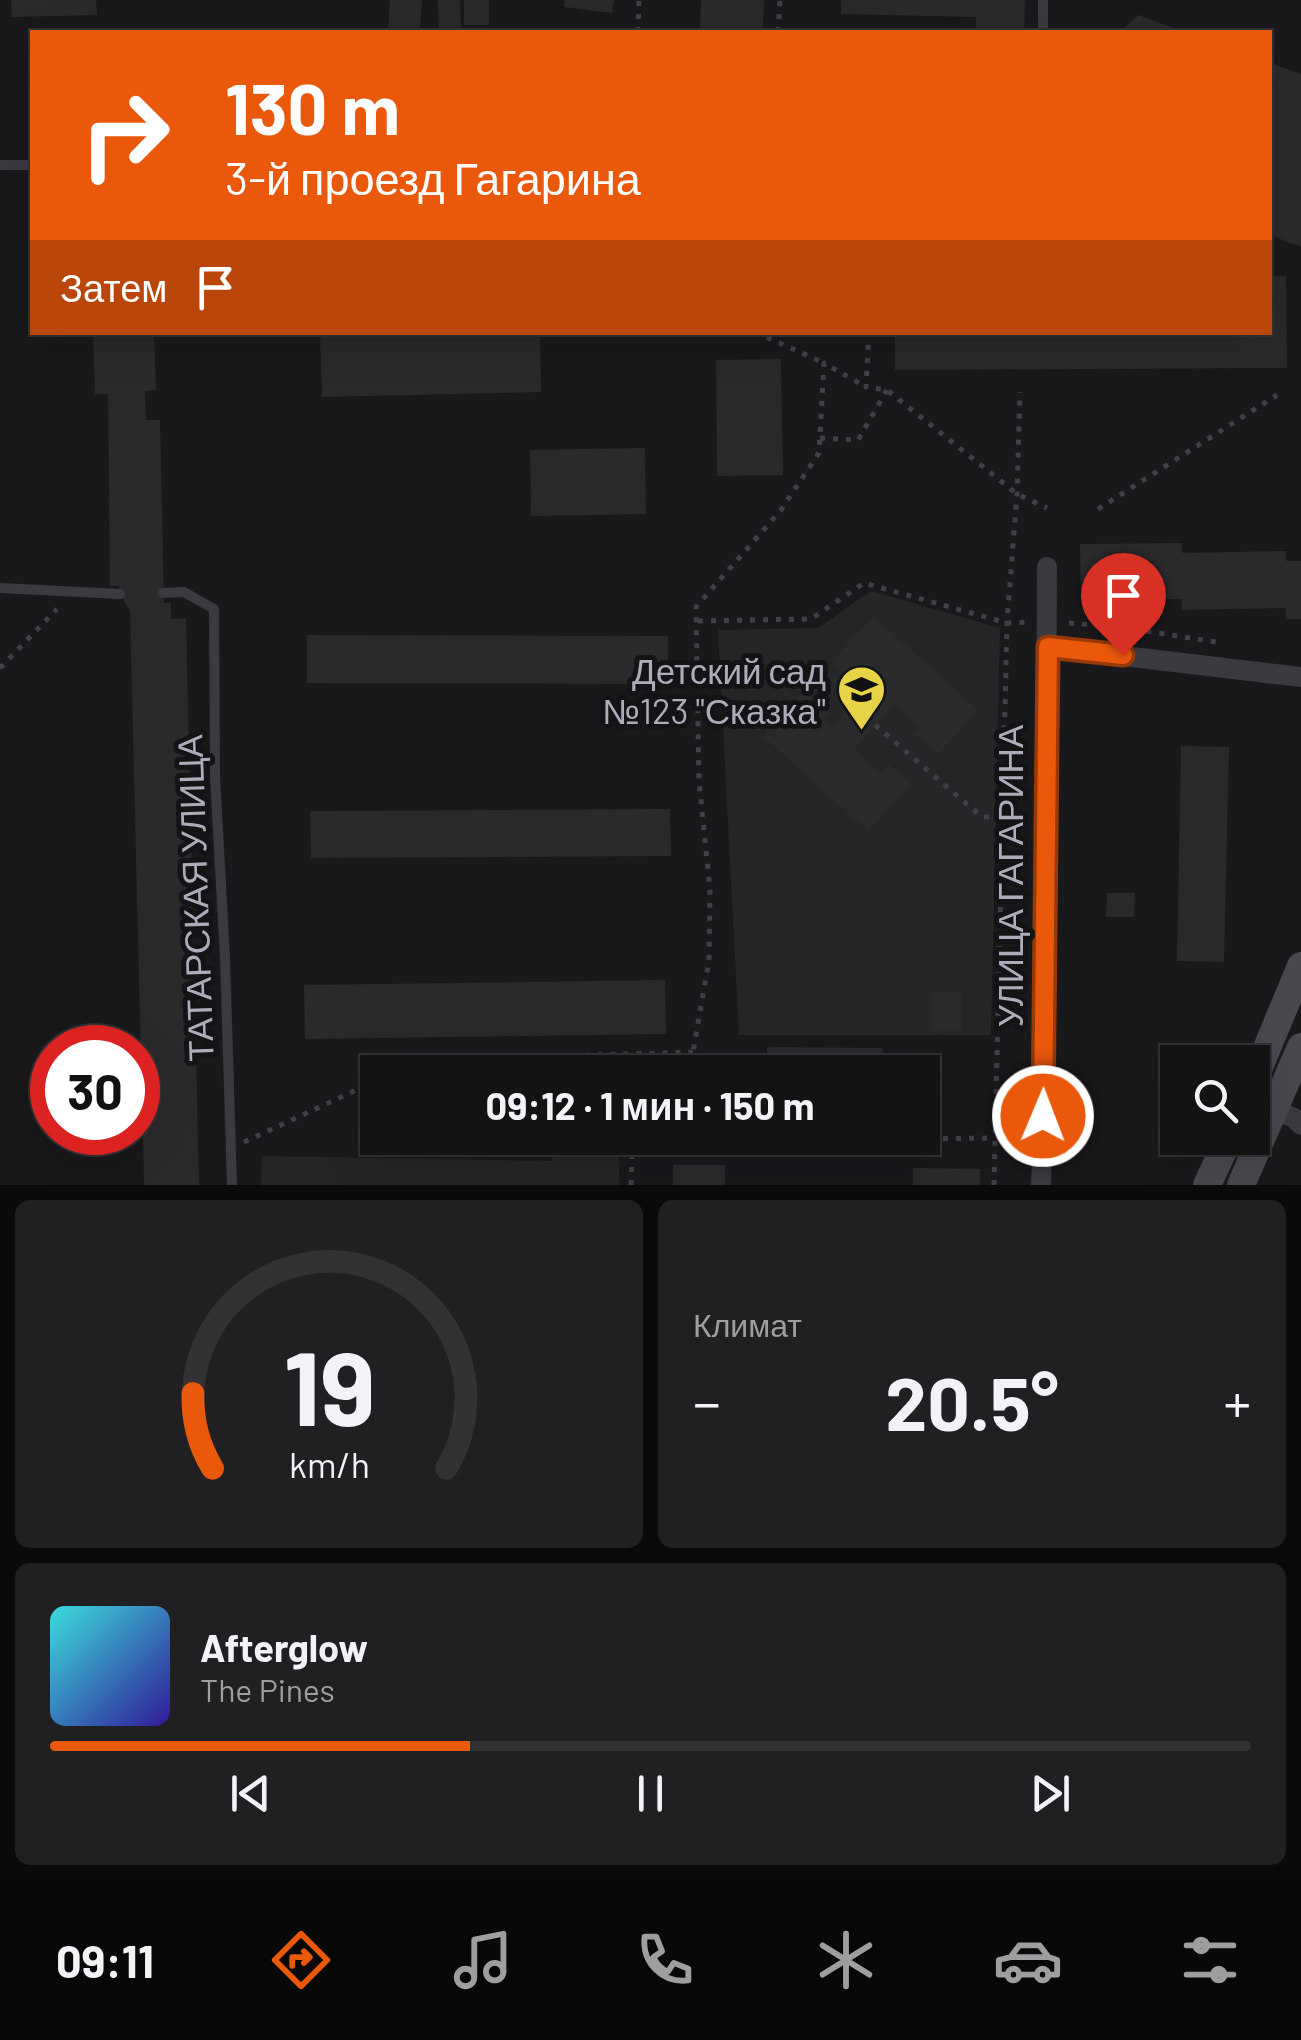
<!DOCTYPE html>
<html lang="ru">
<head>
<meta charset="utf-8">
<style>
  :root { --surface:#131314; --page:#202022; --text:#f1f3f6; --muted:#9d9ea0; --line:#323234; --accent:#ea580c }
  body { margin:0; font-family:Barlow,sans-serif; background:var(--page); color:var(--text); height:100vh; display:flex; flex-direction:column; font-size:38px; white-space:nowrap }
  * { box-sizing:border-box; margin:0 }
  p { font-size:32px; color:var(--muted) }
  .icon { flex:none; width:55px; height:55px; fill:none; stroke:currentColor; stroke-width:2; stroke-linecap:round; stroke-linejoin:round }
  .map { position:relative; height:1185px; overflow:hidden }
  .drawer { display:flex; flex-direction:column; gap:15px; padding:15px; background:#0a0a0b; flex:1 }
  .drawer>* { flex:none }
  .hud { position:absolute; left:30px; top:30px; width:1242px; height:305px; border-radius:0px; box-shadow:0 10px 40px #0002,0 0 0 2px var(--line); background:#ea580c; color:#fff; overflow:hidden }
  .fabs { position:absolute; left:1160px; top:1045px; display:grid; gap:20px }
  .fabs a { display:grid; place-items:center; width:110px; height:110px; border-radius:0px; background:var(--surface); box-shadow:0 10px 40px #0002,0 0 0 2px var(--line); font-size:50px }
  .speed { position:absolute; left:30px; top:1025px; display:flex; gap:20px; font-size:50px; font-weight:700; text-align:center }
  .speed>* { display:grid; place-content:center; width:130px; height:130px; border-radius:50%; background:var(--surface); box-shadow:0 10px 40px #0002,0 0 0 2px var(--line); line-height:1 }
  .speed .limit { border:15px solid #d22; background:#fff; color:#111 }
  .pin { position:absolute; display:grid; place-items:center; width:85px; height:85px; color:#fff; margin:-102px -42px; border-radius:50% 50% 50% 0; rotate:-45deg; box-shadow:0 0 10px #0007 }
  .pin .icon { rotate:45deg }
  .me { position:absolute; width:110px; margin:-55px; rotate:1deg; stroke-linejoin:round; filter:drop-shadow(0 0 8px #0008) }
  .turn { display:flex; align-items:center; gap:35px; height:210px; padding:0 30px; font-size:45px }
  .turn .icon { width:130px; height:130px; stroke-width:2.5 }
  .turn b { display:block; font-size:70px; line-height:85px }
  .then { display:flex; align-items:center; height:95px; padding:0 30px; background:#0003; gap:20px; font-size:38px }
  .big { font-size:75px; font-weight:700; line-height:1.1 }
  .drawer .card { flex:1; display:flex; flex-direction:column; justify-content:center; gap:15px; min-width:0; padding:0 35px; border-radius:15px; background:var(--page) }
  .drawer .dial { align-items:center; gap:0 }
  .dial svg { height:260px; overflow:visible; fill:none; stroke:var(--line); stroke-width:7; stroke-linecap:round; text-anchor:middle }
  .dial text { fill:var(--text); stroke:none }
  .song { display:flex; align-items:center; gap:30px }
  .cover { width:120px; height:120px; border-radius:15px; background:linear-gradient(135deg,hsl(180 70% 55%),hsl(250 70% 35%)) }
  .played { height:10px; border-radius:5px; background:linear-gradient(90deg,var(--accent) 35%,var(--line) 35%) }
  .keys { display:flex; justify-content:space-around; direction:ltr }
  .heat { display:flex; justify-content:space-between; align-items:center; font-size:55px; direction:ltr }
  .drawer .tiles { flex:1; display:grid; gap:15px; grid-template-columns:1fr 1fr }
  .card:last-child { grid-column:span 2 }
  .trip { position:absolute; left:360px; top:1055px; width:580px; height:100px; border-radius:0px; background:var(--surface); box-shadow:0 10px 40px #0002,0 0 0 2px var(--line); font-weight:700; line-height:100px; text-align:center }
  .tab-bar { display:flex; height:160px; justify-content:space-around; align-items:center; background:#080808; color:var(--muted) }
  .tab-bar .icon { width:70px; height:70px }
  .tab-bar .on { color:var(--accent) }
  .tab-bar b { font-size:45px; color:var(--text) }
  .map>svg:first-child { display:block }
  .built { fill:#262528 }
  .building { fill:#2a292c }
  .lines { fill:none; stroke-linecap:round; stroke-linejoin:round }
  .path { stroke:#404147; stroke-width:5; stroke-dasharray:5 8; stroke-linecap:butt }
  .lane { stroke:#3b3a40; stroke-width:10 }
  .street { stroke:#3b3a40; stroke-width:20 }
  .secondary { stroke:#48484f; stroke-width:28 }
  .route-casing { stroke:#983908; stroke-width:25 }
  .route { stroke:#ea580c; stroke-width:18 }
  .labels { text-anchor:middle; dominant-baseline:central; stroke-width:10; stroke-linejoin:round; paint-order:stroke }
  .poi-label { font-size:35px; fill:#acadba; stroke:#141416; text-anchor:end }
  .street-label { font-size:35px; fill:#acadba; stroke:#141416 }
</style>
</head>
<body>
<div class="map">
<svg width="1301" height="1185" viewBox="0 0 1301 1185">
  <rect width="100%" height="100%" fill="#19191b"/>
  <g class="built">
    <polygon points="871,591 1000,628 991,1035 739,1035 718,630 818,628"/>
    <polygon points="554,1138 619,1138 619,1185 261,1185 262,1156 552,1161"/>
  </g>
  <g class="building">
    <polygon points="11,0 96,0 97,15 12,17"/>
    <polygon points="390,0 422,0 420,31 388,29"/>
    <polygon points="438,0 460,0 461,32 439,32"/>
    <rect x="464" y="0" width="25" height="25"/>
    <polygon points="565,0 614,0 612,13 564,7"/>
    <polygon points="701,0 764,0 763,32 700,29"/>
    <polygon points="841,0 1025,0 1024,32 976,32 976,17 841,14"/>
    <polygon points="1138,15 1185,32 1120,32"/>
    <polygon points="1270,63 1301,74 1301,247 1270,235"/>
    <polygon points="1270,276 1286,276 1287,368 895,370 895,332 1270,332"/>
    <polygon points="93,332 154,332 156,390 145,391 146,420 160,420 164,603 171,603 171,619 186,618 199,1185 144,1185 130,611 120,594 119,586 110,586 108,394 95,394"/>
    <polygon points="320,332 540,332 541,392 322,397"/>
    <polygon points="781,359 783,475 717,476 716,360"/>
    <polygon points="645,448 646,514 531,516 530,450"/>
    <polygon points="1182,543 1182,553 1286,551 1286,561 1301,561 1301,619 1286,619 1286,608 1182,610 1182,599 1081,600 1080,544"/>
    <polygon points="873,616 978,710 938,755 915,734 921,728 894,704 854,749 881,773 889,764 911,784 868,831 764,737 805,691 828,712 822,719 831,728 871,684 860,674 854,681 832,661"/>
    <polygon points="307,635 668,636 668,684 307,683"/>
    <polygon points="1181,746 1229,747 1224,962 1177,961"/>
    <polygon points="670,809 671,856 311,858 310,811"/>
    <polygon points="1107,893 1135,893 1134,917 1106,917"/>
    <polygon points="665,980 666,1034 305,1039 304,985"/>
    <rect x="932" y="992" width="30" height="39"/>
    <polygon points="767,1047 883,1048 883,1072 767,1072"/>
    <polygon points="427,1138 511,1138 510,1145 427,1145"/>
    <rect x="673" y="1165" width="52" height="20"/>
    <polygon points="913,1168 980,1169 980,1185 913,1185"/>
  </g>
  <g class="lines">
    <g class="path">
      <polyline points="638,32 639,0"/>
      <polyline points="778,32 780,0"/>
      <polyline points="755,332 824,363"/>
      <polyline points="869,332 866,387 887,390 1017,494 1047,508"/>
      <polyline points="820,438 858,440 887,390"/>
      <polyline points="1098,509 1277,395"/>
      <polyline points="698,621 811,619 864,583 1007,623 1028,622"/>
      <polyline points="1069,623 1127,628 1222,643"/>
      <polyline points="0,668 57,609"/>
      <polyline points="875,725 982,817 1002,817"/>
      <polyline points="392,1072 420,1060 693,1052"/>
      <polyline points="681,1072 693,1052 709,960 710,890 699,781 696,607 781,510 819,453 824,363 866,387"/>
      <polyline points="917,1139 994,1138"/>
      <polyline points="244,1142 378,1080"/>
      <polyline points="631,1185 632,1156 642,1138"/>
      <polyline points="994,1185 1007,623 1017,494 1020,392"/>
    </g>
    <g class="lane">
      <polyline points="1043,32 1043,0"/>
      <polyline points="0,165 32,165"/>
      <polyline points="0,588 120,594"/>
      <polyline points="163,593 184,592 214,609 215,776 225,958 232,1185"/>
    </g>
    <g class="street">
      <polyline points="1048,647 1301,677"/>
      <polyline points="1252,1100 1294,1118 1301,1125"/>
      <polyline points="1041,1185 1045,1047 1047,567"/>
    </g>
    <g class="secondary">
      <polyline points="1252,1084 1301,966"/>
      <polyline points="1207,1185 1229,1138"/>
      <polyline points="1241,1185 1301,1047"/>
    </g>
  </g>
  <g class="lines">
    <defs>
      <polyline id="route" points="1043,1116 1048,647 1123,655"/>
    </defs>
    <use href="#route" class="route-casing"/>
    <use href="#route" class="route"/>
  </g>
  <defs>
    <symbol id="school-pin" viewBox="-11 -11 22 30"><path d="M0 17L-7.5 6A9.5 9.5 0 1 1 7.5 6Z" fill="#e6d346" stroke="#141416"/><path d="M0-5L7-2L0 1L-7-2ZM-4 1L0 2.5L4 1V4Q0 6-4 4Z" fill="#111"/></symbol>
  </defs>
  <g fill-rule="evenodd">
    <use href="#school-pin" x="834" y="662" width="55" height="75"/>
  </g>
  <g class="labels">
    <g class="poi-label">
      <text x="826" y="670">Детский сад<tspan x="826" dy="40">№123 "Сказка"</tspan></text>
    </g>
    <g class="street-label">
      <text transform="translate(1009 876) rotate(-90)">УЛИЦА ГАГАРИНА</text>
      <text transform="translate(194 898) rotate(-92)">ТАТАРСКАЯ УЛИЦА</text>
    </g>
  </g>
</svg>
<div class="fabs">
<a><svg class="icon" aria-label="search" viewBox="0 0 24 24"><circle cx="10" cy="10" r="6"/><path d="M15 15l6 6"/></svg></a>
</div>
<div class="speed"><div class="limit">30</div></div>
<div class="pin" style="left:1123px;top:655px;background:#d93025"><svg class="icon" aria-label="arrive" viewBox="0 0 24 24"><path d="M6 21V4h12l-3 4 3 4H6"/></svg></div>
<svg class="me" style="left:1043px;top:1116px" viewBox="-20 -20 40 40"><circle r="17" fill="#ea580c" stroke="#fff" stroke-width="3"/><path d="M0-11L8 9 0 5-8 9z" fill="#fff"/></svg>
<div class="trip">09:12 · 1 мин · 150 m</div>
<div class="hud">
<div class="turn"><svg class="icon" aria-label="right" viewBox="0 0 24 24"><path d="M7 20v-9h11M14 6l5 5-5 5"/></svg><div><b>130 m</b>3-й проезд Гагарина</div></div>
<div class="then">Затем<svg class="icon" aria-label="arrive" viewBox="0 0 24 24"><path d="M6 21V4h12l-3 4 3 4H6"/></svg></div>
</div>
</div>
<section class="drawer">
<div class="tiles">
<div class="card dial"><svg viewBox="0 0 100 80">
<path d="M14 69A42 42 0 1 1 86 69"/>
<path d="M14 69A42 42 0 0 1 8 46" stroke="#ea580c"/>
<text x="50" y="56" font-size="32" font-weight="700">19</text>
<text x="50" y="72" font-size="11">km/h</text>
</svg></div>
<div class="card"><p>Климат</p>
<div class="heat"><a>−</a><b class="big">20.5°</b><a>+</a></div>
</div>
<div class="card">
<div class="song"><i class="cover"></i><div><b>Afterglow</b><p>The Pines</p></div></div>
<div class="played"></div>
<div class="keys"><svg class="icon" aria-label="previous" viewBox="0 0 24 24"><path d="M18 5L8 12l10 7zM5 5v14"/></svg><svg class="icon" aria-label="pause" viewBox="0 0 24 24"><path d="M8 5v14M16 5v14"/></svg><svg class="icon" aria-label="next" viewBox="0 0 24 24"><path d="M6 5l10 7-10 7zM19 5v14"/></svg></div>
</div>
</div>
</section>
<nav class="tab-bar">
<b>09:11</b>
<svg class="icon on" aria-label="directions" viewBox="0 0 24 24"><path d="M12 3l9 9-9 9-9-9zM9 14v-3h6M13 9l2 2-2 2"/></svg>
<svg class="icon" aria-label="music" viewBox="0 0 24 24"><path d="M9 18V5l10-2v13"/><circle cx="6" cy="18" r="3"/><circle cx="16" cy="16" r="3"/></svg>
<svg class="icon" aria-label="phone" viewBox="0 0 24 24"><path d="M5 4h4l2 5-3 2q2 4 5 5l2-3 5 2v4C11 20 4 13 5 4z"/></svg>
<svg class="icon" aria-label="climate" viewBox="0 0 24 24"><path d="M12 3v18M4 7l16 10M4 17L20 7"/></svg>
<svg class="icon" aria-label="car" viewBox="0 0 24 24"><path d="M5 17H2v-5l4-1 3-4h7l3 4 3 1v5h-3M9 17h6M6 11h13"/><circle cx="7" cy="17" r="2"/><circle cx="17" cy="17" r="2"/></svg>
<svg class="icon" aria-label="filters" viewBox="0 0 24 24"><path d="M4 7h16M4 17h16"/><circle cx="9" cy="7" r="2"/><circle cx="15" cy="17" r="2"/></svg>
</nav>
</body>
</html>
